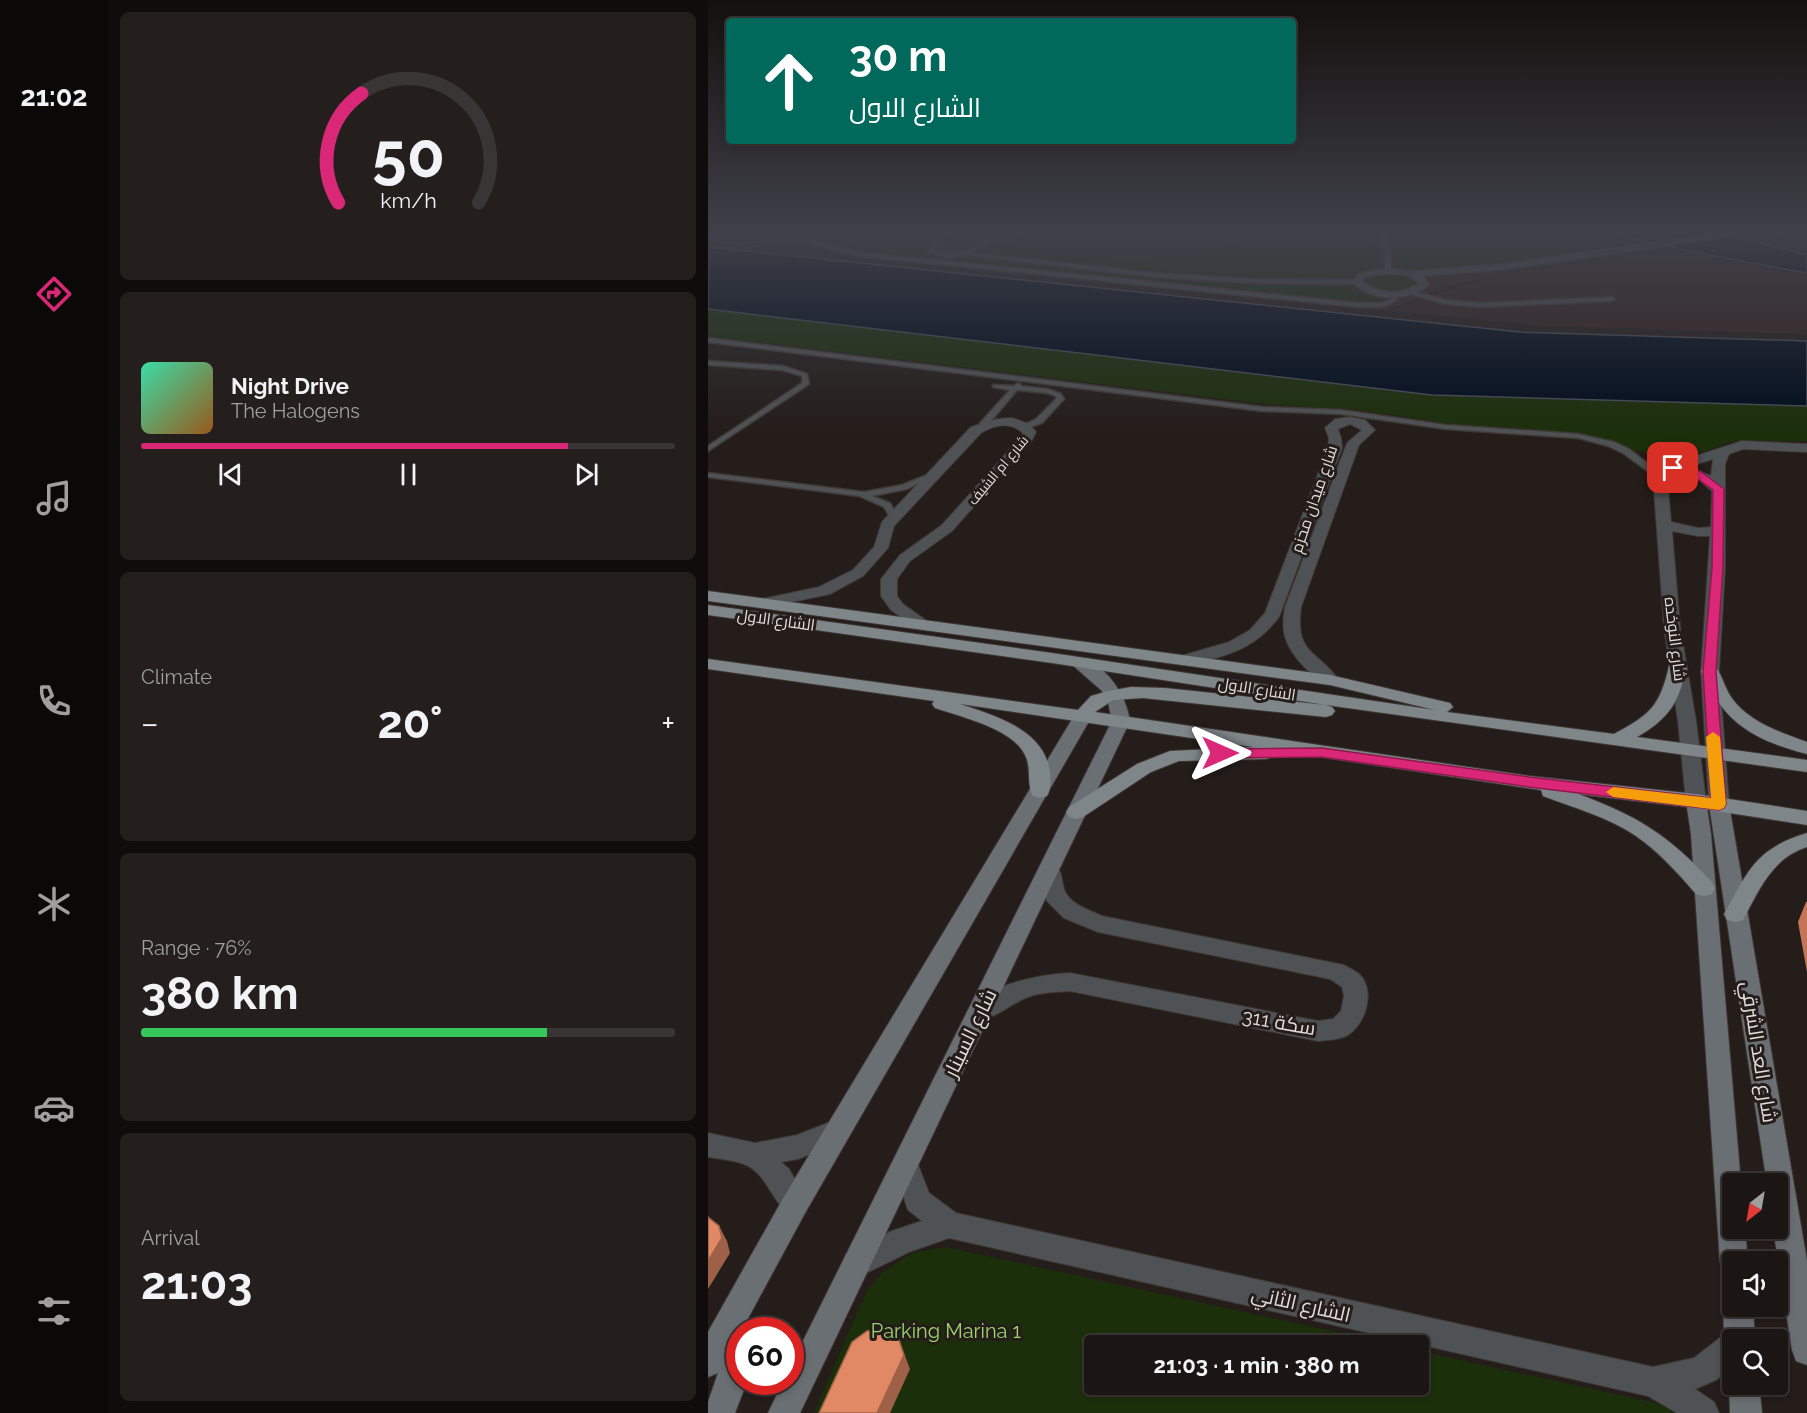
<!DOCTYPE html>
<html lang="en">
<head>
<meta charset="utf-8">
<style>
  :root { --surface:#1b1614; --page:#241f1d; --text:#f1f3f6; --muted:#a09fa0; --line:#393534; --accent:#db2777 }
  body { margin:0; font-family:Raleway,Cairo,sans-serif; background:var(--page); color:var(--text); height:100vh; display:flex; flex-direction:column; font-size:22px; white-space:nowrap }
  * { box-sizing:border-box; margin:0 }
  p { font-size:20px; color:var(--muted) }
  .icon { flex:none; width:33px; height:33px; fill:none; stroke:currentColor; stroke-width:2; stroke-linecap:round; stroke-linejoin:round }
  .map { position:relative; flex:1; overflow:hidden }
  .drawer { display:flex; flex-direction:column; gap:12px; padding:12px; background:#0f0c0b; width:600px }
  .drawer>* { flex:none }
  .top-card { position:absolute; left:18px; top:18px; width:570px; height:126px; border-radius:6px; box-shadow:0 3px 9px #0003,0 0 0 2px var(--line); background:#00695c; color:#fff; overflow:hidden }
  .needle { width:39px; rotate:211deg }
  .tools { position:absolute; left:1014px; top:1173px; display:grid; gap:12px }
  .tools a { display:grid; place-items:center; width:66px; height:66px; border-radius:6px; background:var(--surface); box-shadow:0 3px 9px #0003,0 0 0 2px var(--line); font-size:30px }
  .speed { position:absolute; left:18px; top:1317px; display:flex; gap:12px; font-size:30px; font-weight:700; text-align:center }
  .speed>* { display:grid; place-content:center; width:78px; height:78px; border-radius:50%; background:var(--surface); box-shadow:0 3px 9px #0003,0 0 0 2px var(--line); line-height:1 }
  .speed .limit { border:9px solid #d22; background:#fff; color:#111 }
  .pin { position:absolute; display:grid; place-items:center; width:51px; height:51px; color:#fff; margin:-26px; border-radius:12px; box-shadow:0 3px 9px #0006 }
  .me { position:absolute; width:66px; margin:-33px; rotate:90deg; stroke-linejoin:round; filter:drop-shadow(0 0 4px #0008) }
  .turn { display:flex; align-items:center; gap:21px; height:126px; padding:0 24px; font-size:27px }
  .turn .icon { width:78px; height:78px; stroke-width:2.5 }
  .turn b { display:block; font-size:42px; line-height:51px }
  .big { font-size:45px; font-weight:700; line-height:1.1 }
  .drawer .widget { flex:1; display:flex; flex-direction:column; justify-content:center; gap:9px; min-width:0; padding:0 21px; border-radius:9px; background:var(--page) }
  .drawer .dial { align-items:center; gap:0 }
  .dial svg { height:156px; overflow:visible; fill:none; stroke:var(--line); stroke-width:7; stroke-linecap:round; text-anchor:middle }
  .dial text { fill:var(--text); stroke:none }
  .song { display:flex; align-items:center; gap:18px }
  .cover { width:72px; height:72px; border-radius:9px; background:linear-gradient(135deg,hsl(160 70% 55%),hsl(30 70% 35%)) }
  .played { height:6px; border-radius:3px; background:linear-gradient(90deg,var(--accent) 80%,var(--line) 80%) }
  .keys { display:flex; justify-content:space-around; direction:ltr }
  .heat { display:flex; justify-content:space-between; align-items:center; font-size:33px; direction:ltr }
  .charge { height:9px; border-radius:4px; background:linear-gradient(90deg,#34c759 76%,var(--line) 0) }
  .trip { position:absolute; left:376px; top:1335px; width:345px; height:60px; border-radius:6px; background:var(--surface); box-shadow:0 3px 9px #0003,0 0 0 2px var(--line); font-weight:700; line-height:60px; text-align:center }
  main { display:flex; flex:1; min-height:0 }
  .menu { display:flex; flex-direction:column; width:108px; justify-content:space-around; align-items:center; background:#0b0908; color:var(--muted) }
  .menu .icon { width:42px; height:42px }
  .menu .on { color:var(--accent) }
  .menu b { font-size:27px; color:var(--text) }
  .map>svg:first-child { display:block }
  .built { fill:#322620 }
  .industrial { fill:#33211d }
  .green { fill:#1c2f0b }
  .water { fill:#000c1c; stroke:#444b55; stroke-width:1.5 }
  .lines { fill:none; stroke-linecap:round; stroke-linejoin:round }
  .lane-casing { stroke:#3f3835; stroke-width:3 }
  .street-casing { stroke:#3f3835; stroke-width:2 }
  .secondary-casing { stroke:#3f3835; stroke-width:2 }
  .primary-casing { stroke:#3f3835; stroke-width:2 }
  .lane { fill:#4f5254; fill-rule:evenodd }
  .street { fill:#4f5254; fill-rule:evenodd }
  .secondary { fill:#6a6f73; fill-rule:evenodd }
  .primary { fill:#7f868a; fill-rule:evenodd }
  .wall { fill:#c27657 }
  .shaded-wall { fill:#9e6047 }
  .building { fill:#e18965; stroke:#9e6047; stroke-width:1.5 }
  .route { fill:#db2777; stroke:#8e194d; stroke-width:1.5 }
  .slow { fill:#f59e0b }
  .labels { text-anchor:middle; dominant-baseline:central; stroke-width:6; stroke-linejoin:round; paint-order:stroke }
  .far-street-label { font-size:14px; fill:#e2dddb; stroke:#241d1a }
  .street-label { font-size:16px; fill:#e2dddb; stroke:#241d1a }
  .near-street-label { font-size:20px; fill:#e2dddb; stroke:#241d1a }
  .near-park-label { font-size:20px; fill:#99d46c; stroke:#241d1a }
</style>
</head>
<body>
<main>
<nav class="menu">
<b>21:02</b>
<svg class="icon on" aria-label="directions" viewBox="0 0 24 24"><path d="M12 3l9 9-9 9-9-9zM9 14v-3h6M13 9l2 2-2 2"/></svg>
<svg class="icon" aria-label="music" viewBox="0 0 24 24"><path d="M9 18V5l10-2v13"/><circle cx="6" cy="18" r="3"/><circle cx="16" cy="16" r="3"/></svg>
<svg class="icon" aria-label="phone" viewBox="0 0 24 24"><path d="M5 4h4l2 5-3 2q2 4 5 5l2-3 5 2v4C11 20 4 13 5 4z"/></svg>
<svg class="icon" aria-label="climate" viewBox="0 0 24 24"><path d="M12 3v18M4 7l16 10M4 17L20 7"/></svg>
<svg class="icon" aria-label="car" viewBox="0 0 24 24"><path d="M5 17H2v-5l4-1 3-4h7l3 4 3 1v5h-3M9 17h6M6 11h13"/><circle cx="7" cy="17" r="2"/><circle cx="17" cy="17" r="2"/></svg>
<svg class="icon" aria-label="filters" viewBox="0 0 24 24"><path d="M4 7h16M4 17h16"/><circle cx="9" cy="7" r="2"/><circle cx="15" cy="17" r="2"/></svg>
</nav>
<section class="drawer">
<div class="widget dial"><svg viewBox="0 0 100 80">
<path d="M14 69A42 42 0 1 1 86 69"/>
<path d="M14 69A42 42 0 0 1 26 13" stroke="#db2777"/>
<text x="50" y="56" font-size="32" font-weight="700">50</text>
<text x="50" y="72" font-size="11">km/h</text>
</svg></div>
<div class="widget">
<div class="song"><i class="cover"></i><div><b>Night Drive</b><p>The Halogens</p></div></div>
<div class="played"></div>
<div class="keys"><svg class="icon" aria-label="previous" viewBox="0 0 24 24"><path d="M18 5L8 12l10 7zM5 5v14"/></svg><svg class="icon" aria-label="pause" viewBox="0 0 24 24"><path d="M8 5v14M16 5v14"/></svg><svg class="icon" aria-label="next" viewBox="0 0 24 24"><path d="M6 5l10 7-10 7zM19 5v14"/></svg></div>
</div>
<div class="widget"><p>Climate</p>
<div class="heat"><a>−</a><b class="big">20°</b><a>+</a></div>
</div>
<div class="widget"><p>Range · 76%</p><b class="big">380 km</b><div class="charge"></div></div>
<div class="widget"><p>Arrival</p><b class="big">21:03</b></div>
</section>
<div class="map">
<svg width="1099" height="1413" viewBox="0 0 1099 1413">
  <rect width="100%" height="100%" fill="#241d1a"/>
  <g class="built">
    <polygon points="89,233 904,233 972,248 794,272 728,290 679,311 149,257 102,248 88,239"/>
    <polygon points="1061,233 1099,233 1099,254 1055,244 1038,237"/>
  </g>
  <polygon class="industrial" points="969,250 1099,276 1099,334 836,326 679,311 795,273"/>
  <g class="green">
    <path d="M297 233H303L294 243 330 247 333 252C356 262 381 251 405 252L407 255 404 258 413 260 479 254 562 233H662L667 240 670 266 644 272 632 278 485 275 279 252Z"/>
    <path d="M771 233H884L932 245C887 251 725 282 692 266L690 263 688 239Z"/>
    <polygon points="127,235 131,236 125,239 179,251 184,248 216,245 212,249 217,254 227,256 484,282 632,287 674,299 667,302 646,302 159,252 111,241 115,237"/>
    <path d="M672 274 694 275 708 281 709 285C691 295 671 293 655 282L662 275Z"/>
    <polygon points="0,309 724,395 1099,406 1099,441 1023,442 989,454 973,456 938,453 875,435 757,426 652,410 556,404 0,336"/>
    <polygon points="238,1247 688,1345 387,1346 387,1384 711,1384 711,1351 952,1404 965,1413 106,1413 158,1292 174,1273 204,1253"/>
  </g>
  <g class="water">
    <path d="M0 233H70C50 248 23 243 0 240Z"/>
    <polygon points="904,233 1010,233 1099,255 1099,273 996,254"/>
    <polygon points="0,247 812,332 1099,341 1099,406 724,395 0,309"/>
  </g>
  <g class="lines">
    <defs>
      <g id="lane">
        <path d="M112 233H120L106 240 120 246 160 253 650 303H674L683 299 682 294 685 292 688 294 689 299C679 310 664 307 650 307L160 257 117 248 99 240Z"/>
        <path d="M236 233H242L226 246 225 250C243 257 259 254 274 242 280 237 283 233 291 233L275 246 264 253 446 273 547 279 649 280 652 282 649 284 547 283 446 277 258 255 241 258 220 252 222 244Z"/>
        <path d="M670 233H676C682 245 685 259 682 272L677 271V251Z"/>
        <polygon points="700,290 737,300 772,303 904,297 907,299 904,301 772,307 737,304 698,293 697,292"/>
        <polygon points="0,338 554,407 633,410 738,425 870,434 906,442 921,449 956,476 955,478 949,478 915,453 900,446 870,438 738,429 633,414 554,411 0,342"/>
        <polygon points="0,361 75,366 99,374 101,384 0,451 0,446 94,383 94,376 74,370 0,365"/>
        <polygon points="310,383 312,384 313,386 340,389 353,394 356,399 334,423 318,429 314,427 315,425 328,419 348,399 348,396 339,393 309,390 278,427 272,427 272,423 302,390 285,387 285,385 306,386"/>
        <polygon points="0,473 156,492 194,485 224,473 228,475 199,489 164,496 182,503 190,517 186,520 183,519 176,507 151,496 0,477"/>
      </g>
      <g id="street">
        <path d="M1007 233H1031L1027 236 793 270 715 276 721 284 720 286C699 302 662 302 644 282L651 273 680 268 704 271 793 264ZM680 274 698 275 711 283C695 295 669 294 654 281L657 277Z"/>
        <path d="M642 417 657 420 667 430 651 445 593 607C587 655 608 649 631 680L628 684C611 688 583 655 578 640 574 629 575 618 577 607L639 443 654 430 642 424 630 429 633 438 634 448 571 617C552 642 530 653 500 660 491 663 482 666 473 664L470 660 473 656 521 642 542 630 557 613 620 448 621 438 617 428 627 419Z"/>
        <path d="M304 418C314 421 322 423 328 432L323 442 244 531 202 561 189 579V596L195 604 219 621 221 624 219 627H207L183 610 173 596V579L192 555 234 525 313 437 315 433C302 421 286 425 273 433L186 526 180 548 155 576 122 594 55 608 49 606 47 603 49 600 111 587 145 570 166 547 174 522 263 427 289 419Z"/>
        <path d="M1034 441 1099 444V452L1035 449 1021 454 1017 464V568L1011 671 1021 804 1018 809 1011 811 1004 809 1001 804 993 671 1002 536H990L964 531 972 627 988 721 998 801 995 806 988 808 981 806 978 801 970 721 956 627 945 476 951 468ZM1005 459 1003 476 980 467ZM966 472 990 479 1004 491 1003 527 990 528 963 522 959 476Z"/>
        <path d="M342 863 349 866C354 873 354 881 356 889 361 904 381 910 394 916L636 965C641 968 648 971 652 975 668 992 657 1026 638 1036 629 1040 619 1040 610 1041L362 991C348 992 333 992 320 997 302 1003 283 1024 265 1018L261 1011C274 985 335 974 362 973L610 1021 625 1019 633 1011 636 996 634 987 622 979 390 932 356 918 339 901 331 871 335 866Z"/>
        <path d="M130 1119 139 1123 143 1131 139 1139 90 1159 73 1162 81 1169 101 1204 97 1213 87 1217C65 1208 61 1175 38 1165 27 1160 12 1159 0 1157V1133L47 1143 89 1135Z"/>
        <polygon points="198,1154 207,1157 221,1193 248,1213 945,1367 986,1358 1013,1337 1024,1333 1036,1340 1024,1340 1024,1368 1008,1380 987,1389 1006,1402 1011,1413 969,1413 940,1396 241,1238 201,1252 148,1278 138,1274 134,1264 138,1254 184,1231 214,1221 200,1210 185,1166 189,1157"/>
      </g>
      <g id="secondary">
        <path d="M370 657C398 664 418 694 422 721L92 1413H60L75 1382H82V1367L404 721 400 702 393 690 361 662 364 658Z"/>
        <polygon points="375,710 381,712 384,716 97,1213 38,1322 40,1330 32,1330 32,1382 39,1382 27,1413 0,1413 0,1402 10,1373 0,1377 0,1332 77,1195 366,716 369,712"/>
        <polygon points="988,794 995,796 998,801 1003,834 1033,1184 1024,1184 1024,1228 1037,1228 1040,1262 1024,1262 1024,1275 1016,1272 1012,1262 983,834 978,801 981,796"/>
        <polygon points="1011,797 1018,799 1021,804 1099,1261 1099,1365 1088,1361 1084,1350 1065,1228 1070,1228 1070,1184 1059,1184 1001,804 1004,799"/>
        <path d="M1024 1294V1306H1045L1047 1340H1024V1352L1021 1351C1015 1334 1013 1312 1020 1296Z"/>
        <polygon points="1024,1375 1024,1384 1051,1384 1054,1413 1022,1413 1021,1384"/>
      </g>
      <g id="primary">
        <path d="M0 591 622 675 742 703 745 707 739 712 906 734C942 715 952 706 961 666L964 662H976L979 666C971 702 962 718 929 737L1099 760V772L618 705 624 707 627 711 624 715 618 717 435 698 405 700 387 712 821 776 988 794 1099 811V825L988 808 870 794C930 816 960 835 1004 882L1007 888 1004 894 996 896 988 894C970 873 951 852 928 836 900 817 867 808 835 796L833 790 566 750 567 753 565 757 558 759 471 761 443 772 375 817 368 819 361 817 358 812 361 807 429 764 462 751 545 747 252 704C287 716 336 729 342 772 343 780 343 789 339 796L332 798 325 796C318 784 324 768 317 755 304 728 253 717 227 708L224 704 226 701 0 669V659L370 710 383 696 400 691 423 687 457 688 618 705 344 663 0 615V605L344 653 727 710 622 685 0 601Z"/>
        <path d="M1002 666 1008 667C1014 676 1017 688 1023 697 1039 721 1073 733 1099 742V754C1045 740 1016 723 993 671L996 667Z"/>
        <path d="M1099 833V847C1064 858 1051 890 1035 920L1027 922 1019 920 1016 914C1040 871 1048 848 1099 833Z"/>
      </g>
    </defs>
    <use href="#lane" class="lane-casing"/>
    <use href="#street" class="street-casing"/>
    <use href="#secondary" class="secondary-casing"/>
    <use href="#primary" class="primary-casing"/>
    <use href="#lane" class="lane"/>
    <use href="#street" class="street"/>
    <use href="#secondary" class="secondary"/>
    <use href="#primary" class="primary"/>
  </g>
  <polygon class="wall" points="1098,902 1099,902 1099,972 1090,922"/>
  <g class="shaded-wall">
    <polygon points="11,1226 19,1241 22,1253 0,1289 0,1261"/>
    <polygon points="191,1340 202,1369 182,1413 169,1413"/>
  </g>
  <g class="building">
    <polygon points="0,1217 11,1226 14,1238 0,1261"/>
    <polygon points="177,1328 191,1340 196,1355 169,1413 111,1413 144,1342 159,1331"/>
  </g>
  <linearGradient id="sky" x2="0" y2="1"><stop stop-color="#14100e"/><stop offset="0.54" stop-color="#3f4049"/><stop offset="1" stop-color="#3f4049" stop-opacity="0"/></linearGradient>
  <rect width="1099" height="431" fill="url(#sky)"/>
  <polygon class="route" points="965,465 992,471 1016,489 1015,568 1008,671 1018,804 1016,808 1011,810 821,787 614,757 512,758 504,753 512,749 614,748 821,777 1003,798 995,671 1004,568 1005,490 985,476 961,470 961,466"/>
  <polygon class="slow" points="1005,732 1012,737 1018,804 1016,808 1011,810 905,797 898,792 905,787 1003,798 998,737"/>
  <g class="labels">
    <g class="far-street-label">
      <text transform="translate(290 470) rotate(-50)">شارع ام الشيف</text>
    </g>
    <g class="street-label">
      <text transform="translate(606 499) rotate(-71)">شارع ميدان محزم</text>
      <text transform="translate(68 620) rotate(8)">الشارع الاول</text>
      <text transform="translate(967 639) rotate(83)">شارع النوخده</text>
      <text transform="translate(549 689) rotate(9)">الشارع الاول</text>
    </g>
    <g class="near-street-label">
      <text transform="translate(571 1022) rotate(10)">سكة 311</text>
      <text transform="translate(262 1033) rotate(-64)">شارع السينار</text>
      <text transform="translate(1051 1052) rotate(81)">شارع العد الشرقي</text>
      <text transform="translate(593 1304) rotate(13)">الشارع الثاني</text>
    </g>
    <g class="near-park-label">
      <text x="238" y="1331">Parking Marina 1</text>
    </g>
  </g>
</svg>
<div class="tools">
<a><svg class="needle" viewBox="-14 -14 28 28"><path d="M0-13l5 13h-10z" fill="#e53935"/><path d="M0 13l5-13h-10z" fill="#a09fa0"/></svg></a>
<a><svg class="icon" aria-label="sound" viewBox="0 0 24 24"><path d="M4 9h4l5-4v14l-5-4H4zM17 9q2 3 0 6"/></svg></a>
<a><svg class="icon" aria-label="search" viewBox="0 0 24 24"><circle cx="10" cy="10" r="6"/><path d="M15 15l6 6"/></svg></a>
</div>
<div class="speed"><div class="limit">60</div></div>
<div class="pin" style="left:965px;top:468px;background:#d93025"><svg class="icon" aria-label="arrive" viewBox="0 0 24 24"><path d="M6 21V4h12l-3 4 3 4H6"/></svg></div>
<svg class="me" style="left:512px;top:753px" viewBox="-20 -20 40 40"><path d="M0-17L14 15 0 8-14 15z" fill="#db2777" stroke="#fff" stroke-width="4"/></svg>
<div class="trip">21:03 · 1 min · 380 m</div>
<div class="top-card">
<div class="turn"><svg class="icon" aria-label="ahead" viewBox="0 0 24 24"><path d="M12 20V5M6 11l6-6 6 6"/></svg><div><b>30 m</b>الشارع الاول</div></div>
</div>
</div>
</main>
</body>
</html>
